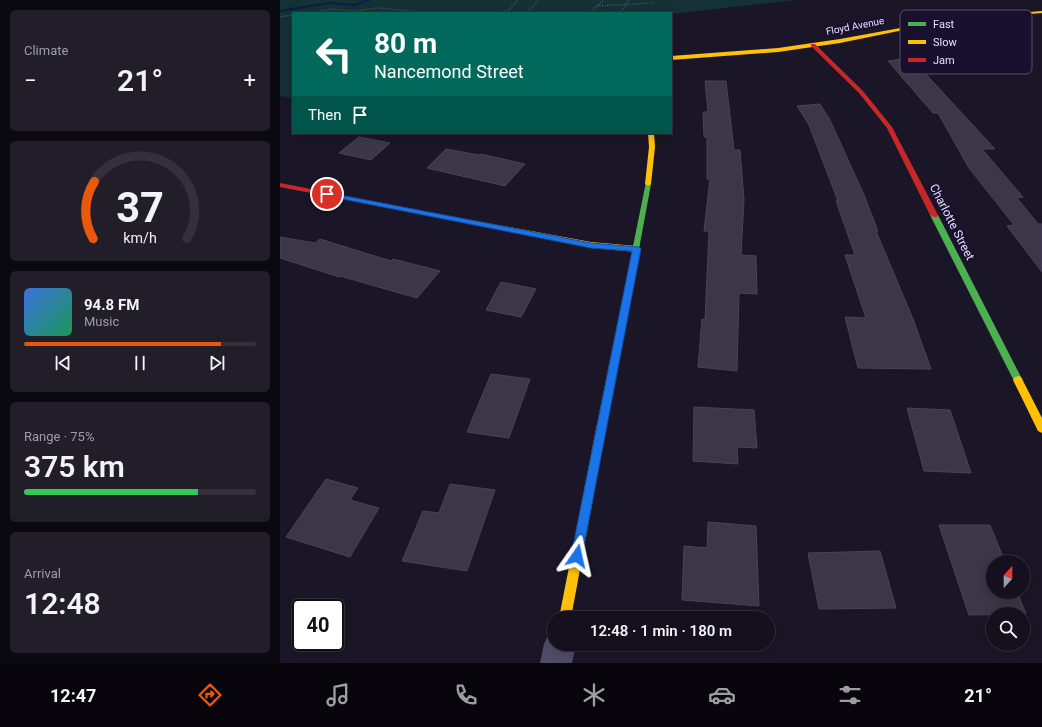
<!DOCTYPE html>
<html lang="en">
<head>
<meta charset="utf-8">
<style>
  :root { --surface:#14101d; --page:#211e2a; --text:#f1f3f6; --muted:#9d9da4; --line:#33303b; --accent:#ea580c }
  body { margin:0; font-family:Roboto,sans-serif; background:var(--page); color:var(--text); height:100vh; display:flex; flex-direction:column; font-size:15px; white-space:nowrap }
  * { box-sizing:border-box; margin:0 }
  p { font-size:13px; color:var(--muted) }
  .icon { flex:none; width:22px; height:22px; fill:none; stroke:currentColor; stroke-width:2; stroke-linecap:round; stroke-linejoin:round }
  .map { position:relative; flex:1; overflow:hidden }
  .details { display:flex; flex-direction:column; gap:10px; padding:10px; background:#0b0910; width:280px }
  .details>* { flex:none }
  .banner { position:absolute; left:12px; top:12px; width:380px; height:122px; border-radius:0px; box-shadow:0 2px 10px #0003,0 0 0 1px var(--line); background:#00695c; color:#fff; overflow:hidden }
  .needle { width:26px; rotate:21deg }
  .controls { position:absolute; left:706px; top:555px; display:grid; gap:8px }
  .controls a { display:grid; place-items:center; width:44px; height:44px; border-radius:50%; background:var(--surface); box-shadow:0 2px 10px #0003,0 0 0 1px var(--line); font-size:20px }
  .speed { position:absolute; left:12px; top:599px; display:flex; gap:8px; font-size:20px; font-weight:700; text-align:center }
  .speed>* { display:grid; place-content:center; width:52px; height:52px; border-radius:50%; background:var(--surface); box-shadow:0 2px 10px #0003,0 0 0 1px var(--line); line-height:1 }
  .speed .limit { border:2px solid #111; border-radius:6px; background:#fff; color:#111 }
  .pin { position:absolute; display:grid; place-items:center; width:34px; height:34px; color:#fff; margin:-17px; border:2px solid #fff; border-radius:50%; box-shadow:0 1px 4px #0007 }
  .me { position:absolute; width:44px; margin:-22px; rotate:11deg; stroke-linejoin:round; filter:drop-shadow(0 0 3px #0008) }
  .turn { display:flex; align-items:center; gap:14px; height:84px; padding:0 16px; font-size:18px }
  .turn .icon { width:52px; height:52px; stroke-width:2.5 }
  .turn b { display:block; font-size:28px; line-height:34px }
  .then { display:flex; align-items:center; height:38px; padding:0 16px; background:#0003; gap:8px; font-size:15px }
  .big { font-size:30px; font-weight:600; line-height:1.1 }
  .details .widget { flex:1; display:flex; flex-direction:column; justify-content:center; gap:6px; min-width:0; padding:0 14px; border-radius:6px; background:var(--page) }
  .details .dial { align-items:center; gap:0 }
  .dial svg { height:104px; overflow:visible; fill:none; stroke:var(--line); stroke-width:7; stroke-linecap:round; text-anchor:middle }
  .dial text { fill:var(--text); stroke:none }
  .song { display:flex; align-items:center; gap:12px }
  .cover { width:48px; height:48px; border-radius:6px; background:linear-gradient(135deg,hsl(220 70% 55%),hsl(150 70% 35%)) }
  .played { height:4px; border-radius:2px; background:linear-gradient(90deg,var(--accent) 85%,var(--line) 85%) }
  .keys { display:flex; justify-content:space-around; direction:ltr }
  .heat { display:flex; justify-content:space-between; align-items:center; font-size:22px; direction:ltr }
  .charge { height:6px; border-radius:3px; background:linear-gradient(90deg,#34c759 75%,var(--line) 0) }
  .trip { position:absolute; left:267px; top:611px; width:228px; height:40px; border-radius:20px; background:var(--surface); box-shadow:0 2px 10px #0003,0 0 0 1px var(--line); font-weight:600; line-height:40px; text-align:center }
  .tab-bar { display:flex; height:64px; justify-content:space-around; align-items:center; background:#08060c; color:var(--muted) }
  .tab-bar .icon { width:28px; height:28px }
  .tab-bar .on { color:var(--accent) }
  .tab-bar b { font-size:18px; color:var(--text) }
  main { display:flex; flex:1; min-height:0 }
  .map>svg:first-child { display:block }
  .green { fill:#143136 }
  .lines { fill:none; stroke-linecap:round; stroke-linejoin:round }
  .stream { fill:#0b1b4a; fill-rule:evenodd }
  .building { fill:#3b3648; stroke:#494259 }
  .path { stroke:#4b5768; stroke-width:1.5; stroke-dasharray:1 1.5; stroke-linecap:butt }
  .street { fill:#504c68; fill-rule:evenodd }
  .fast { fill:#4caf50; fill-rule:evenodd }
  .slow { fill:#ffc107; fill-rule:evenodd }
  .jam { fill:#c62828; fill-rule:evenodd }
  .route { fill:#1a73e8; stroke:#114b97 }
  .labels { text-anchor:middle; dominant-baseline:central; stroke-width:4; stroke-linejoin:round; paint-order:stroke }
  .far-street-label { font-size:10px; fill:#e4ddff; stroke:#18102d }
  .street-label { font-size:12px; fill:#e4ddff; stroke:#18102d }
  .key { fill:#18102d; stroke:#554e6c; stroke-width:1 }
  .key-label { font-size:11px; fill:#e4ddff }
</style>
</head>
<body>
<main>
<section class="details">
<div class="widget"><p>Climate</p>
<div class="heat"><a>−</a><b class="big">21°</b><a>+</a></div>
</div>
<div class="widget dial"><svg viewBox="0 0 100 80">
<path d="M14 69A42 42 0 1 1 86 69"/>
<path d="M14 69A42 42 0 0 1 15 25" stroke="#ea580c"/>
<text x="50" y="56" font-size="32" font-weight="700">37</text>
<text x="50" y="72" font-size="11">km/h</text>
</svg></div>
<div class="widget">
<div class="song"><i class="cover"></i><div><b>94.8 FM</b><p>Music</p></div></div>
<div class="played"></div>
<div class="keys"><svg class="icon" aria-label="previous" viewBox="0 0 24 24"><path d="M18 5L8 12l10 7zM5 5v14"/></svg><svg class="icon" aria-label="pause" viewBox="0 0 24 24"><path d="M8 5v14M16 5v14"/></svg><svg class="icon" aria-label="next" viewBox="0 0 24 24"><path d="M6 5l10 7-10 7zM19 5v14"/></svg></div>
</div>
<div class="widget"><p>Range · 75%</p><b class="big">375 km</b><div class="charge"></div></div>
<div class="widget"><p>Arrival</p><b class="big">12:48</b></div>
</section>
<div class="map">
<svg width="762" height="663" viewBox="0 0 762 663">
  <rect width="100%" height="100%" fill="#1b1627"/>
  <polygon class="green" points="0,0 516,0 391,14 13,13 13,98 0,96"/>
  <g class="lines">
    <polygon class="stream" points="85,0 91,0 75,6 49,4 0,12 0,10 49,2 75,4"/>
  </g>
  <g class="building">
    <polygon points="631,58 715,149 702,149 743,197 737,198 758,224 762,224 762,272 727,226 734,225 689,168 658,113 653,113 608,61"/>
    <polygon points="425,81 446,81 454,150 460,150 464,200 461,255 476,256 477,294 459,293 457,371 418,367 422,319 425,320 429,231 424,231 430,179 427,179 427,137 424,137 423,112 428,112"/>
    <polygon points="540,104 550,120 584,195 598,231 596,231 633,319 651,369 578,368 565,317 586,318 565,255 575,255 556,201 558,201 529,125 517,106"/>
    <polygon points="79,137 110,143 91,160 59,153"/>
    <polygon points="166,149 199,155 201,154 245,164 225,186 147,168"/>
    <polygon points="0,237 35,243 40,239 111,261 113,259 160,271 137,298 60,276 59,277 0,258"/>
    <polygon points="221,282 256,289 241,317 206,310"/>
    <polygon points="211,374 250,379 229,438 187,432"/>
    <polygon points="414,407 474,410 477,448 457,447 458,464 413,461"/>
    <polygon points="627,408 670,410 691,473 644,471"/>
    <polygon points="46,479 78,488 70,500 99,508 70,557 6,537"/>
    <polygon points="170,484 215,490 187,571 122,561 143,511 159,513"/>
    <polygon points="428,522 476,526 479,606 402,600 404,546 427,548"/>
    <polygon points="659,525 710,525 725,562 713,562 713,592 737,592 746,614 689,615"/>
    <polygon points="600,551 616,608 539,609 528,553"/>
  </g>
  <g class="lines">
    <g class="path">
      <polyline points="317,6 373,3"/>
      <polyline points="28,13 52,9 74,11 98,8 150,13"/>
      <polyline points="204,13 228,11"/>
      <polyline points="229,13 228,11 238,0"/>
      <polyline points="247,13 259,0"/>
      <polyline points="309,13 324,0"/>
      <polyline points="340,13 349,0"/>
      <polyline points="0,17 13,15"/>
    </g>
    <polygon class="street" points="274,630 274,644 296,644 292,663 260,663 264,644 269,633"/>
    <g class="fast">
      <polygon points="366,182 368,182 371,184 326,429 325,432 321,434 317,432 316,429"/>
      <polygon points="651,213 654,213 658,215 741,377 743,380 741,383 738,384 735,383 650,215"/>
    </g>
    <g class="slow">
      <polygon points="762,11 762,13 700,18 653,24 560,43 498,52 391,60 391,56 498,48 560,39 653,22 700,16"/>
      <polygon points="368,133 374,133 375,147 371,184 368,186 365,184 369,147"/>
      <polygon points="182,219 185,219 311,242 357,246 361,249 357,252 311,248 185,223 181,221"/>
      <polygon points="738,376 741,377 762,418 762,433 758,431 733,380 735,377"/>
      <polygon points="321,424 325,426 326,429 291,618 279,618 316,429 317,426"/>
    </g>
    <g class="jam">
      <polygon points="531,44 535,44 583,91 612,127 658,215 657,217 654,217 650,215 607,128 579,93 531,46"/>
      <polygon points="0,183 185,219 189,221 185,223 0,187"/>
    </g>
  </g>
  <polygon class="route" points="44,192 311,243 359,247 361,249 301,561 297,562 293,561 291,556 352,251 311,248 47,196 43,194"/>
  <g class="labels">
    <g class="far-street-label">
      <text transform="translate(575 26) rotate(-11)">Floyd Avenue</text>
    </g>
    <g class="street-label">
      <text transform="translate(672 222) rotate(63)">Charlotte Street</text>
    </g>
  </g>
  <rect x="620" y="10" width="132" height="64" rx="6" class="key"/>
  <rect x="628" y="22" width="18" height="4" fill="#4caf50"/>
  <rect x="628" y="40" width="18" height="4" fill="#ffc107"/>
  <rect x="628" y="58" width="18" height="4" fill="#c62828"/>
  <g class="key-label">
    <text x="653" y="28">Fast</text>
    <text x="653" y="46">Slow</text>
    <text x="653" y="64">Jam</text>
  </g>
</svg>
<div class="controls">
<a><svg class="needle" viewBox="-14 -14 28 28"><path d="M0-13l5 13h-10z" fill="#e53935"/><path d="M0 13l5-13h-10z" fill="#9d9da4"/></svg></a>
<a><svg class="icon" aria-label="search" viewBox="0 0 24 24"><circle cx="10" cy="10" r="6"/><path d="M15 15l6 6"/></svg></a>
</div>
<div class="speed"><div class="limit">40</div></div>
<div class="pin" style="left:47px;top:194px;background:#d93025"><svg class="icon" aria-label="arrive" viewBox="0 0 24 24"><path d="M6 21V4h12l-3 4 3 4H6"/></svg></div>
<svg class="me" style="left:297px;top:556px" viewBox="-20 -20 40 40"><path d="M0-17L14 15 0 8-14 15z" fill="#1a73e8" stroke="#fff" stroke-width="4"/></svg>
<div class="trip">12:48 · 1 min · 180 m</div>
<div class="banner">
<div class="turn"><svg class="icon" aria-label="left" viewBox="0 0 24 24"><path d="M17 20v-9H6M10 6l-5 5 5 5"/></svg><div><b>80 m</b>Nancemond Street</div></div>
<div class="then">Then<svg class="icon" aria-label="arrive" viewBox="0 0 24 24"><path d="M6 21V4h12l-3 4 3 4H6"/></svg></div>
</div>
</div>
</main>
<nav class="tab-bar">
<b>12:47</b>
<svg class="icon on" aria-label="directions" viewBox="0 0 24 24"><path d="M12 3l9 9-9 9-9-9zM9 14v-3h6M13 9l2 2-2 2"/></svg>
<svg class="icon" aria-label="music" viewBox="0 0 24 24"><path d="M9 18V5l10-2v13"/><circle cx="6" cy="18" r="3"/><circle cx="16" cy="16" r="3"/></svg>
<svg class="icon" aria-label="phone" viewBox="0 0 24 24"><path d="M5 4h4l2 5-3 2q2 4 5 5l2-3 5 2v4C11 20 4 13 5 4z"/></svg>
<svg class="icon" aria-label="climate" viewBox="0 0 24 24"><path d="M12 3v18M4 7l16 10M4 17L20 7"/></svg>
<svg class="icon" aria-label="car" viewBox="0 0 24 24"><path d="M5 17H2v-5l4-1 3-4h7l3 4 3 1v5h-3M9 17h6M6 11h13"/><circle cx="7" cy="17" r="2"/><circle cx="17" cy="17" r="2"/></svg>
<svg class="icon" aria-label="filters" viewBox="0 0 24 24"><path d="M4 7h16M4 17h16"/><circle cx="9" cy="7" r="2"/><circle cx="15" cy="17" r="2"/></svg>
<b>21°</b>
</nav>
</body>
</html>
